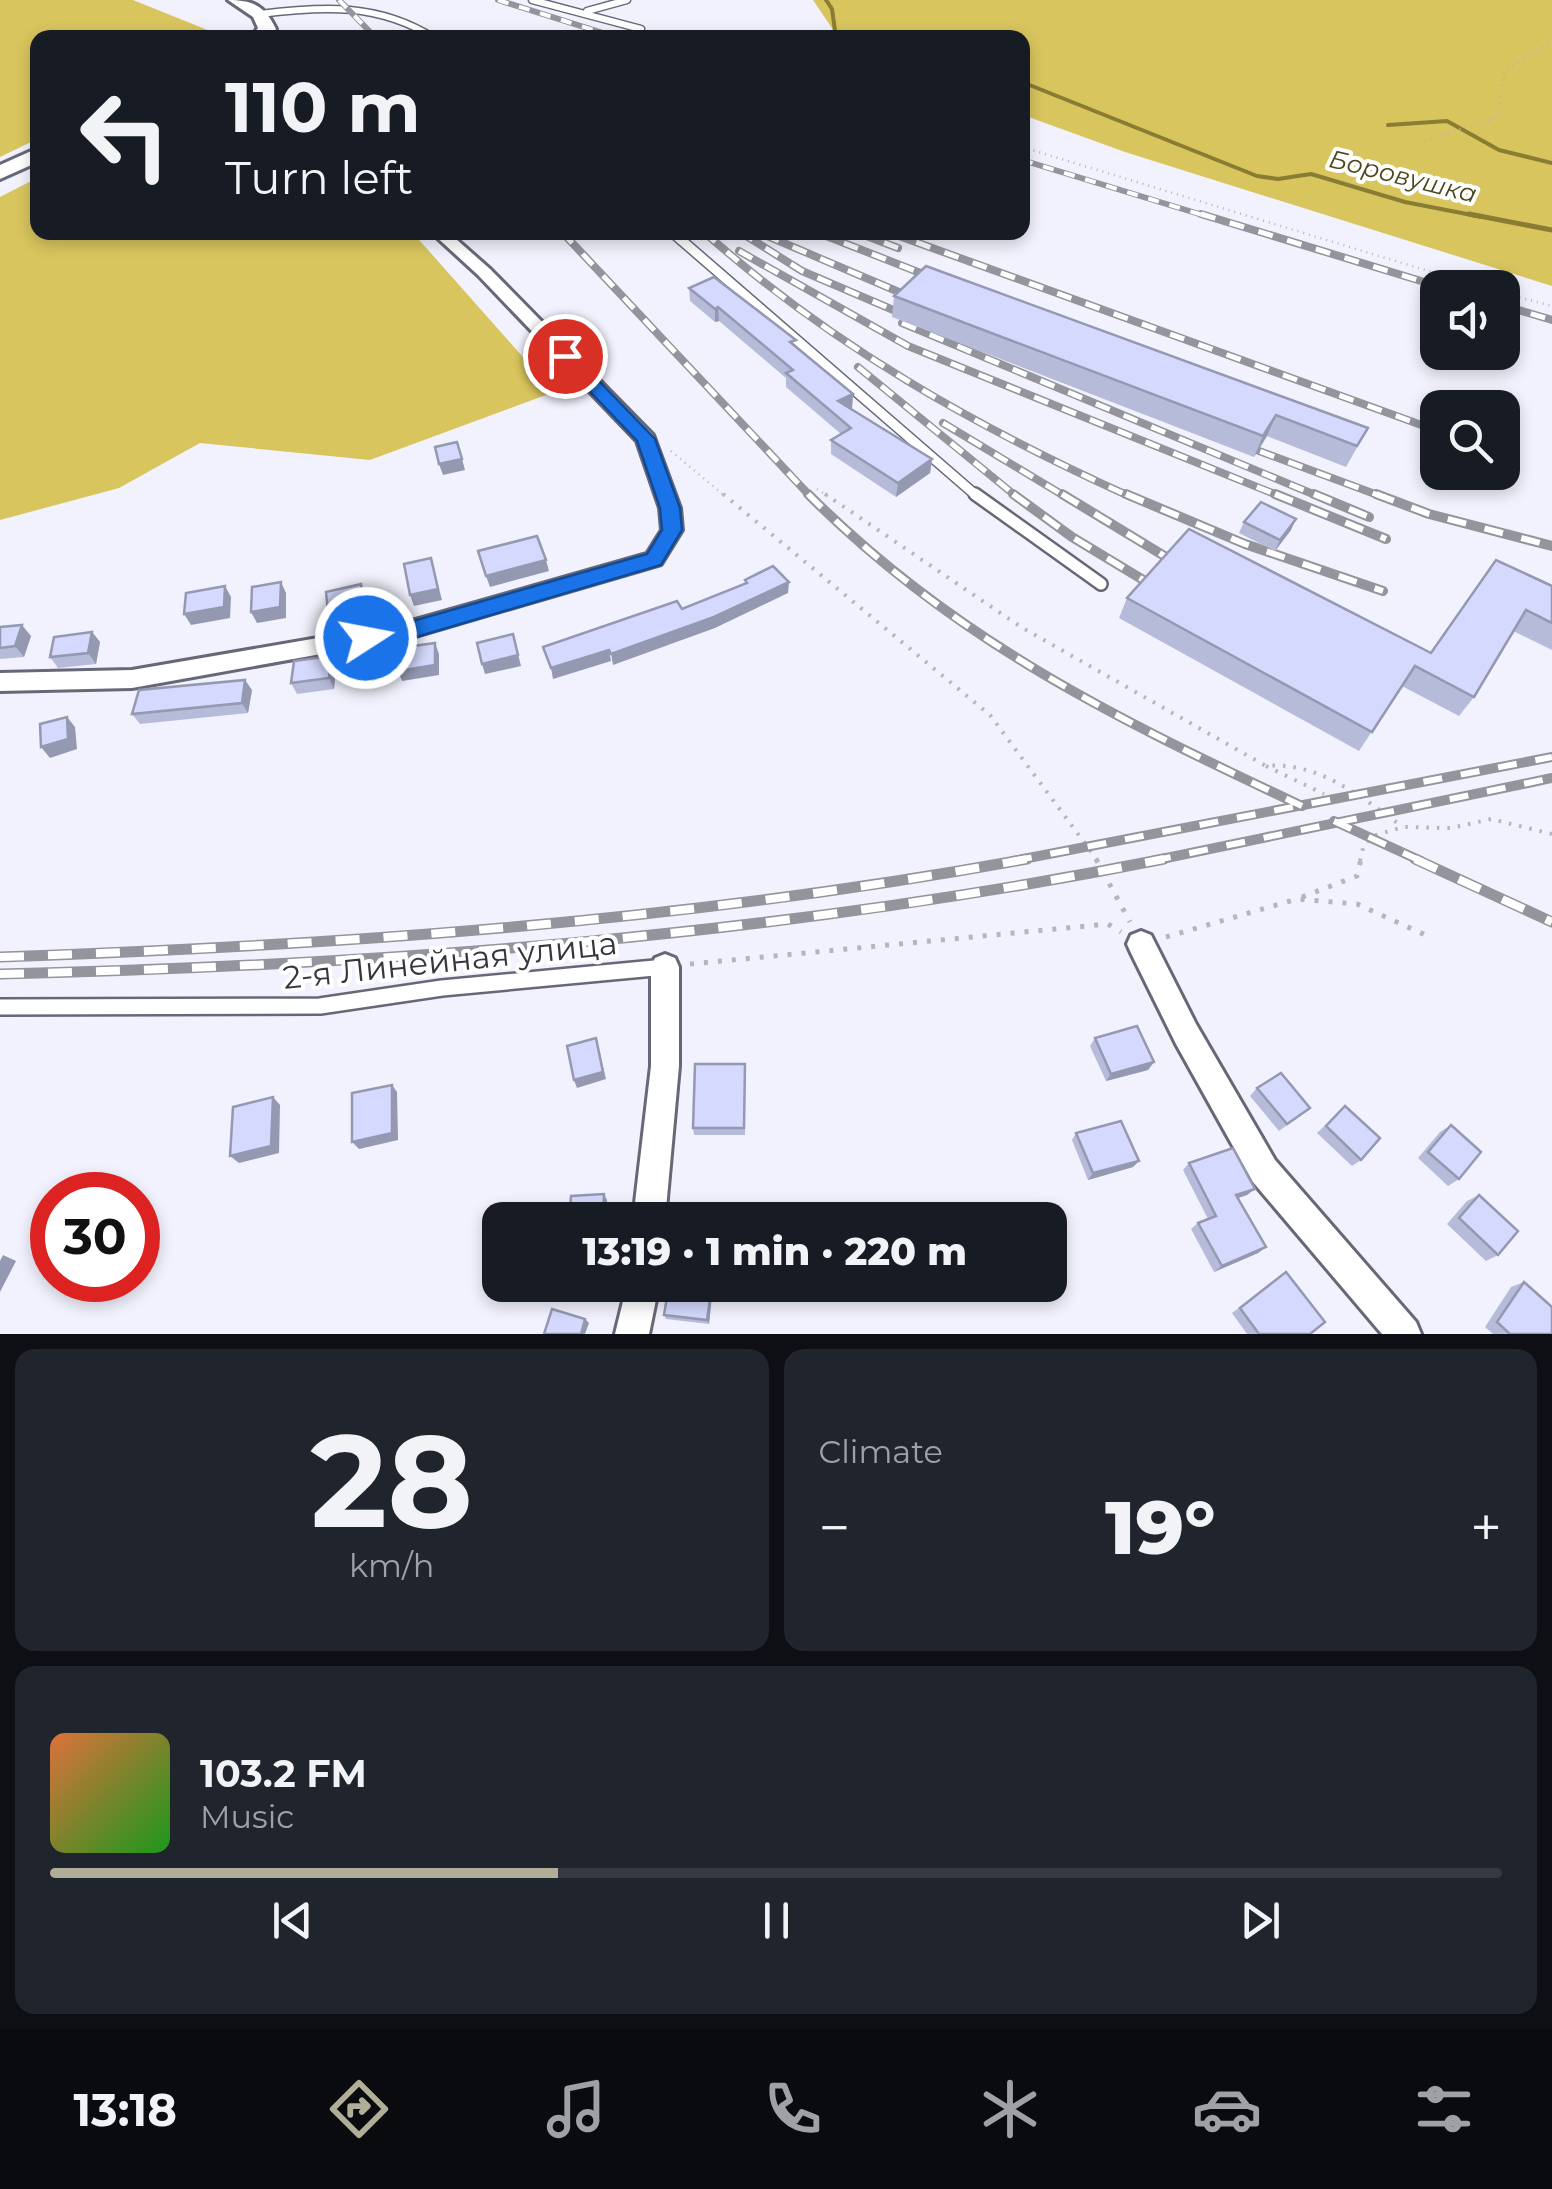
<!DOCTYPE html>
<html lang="en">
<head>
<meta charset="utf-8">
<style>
  :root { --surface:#171b24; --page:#20242c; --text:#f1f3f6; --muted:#9ea1a6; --line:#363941; --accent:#b1ae98 }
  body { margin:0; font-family:Montserrat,sans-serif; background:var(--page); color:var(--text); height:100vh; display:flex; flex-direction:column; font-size:38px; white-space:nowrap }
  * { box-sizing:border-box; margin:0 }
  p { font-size:32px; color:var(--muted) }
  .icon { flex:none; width:55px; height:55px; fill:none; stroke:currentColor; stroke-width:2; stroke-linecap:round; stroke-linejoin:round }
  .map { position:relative; height:1334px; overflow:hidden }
  .details { display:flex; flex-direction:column; gap:15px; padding:15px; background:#0d0f14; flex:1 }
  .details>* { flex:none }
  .banner { position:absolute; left:30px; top:30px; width:1000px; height:210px; border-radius:20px; box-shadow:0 5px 15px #0003; background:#171b24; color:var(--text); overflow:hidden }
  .controls { position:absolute; left:1420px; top:270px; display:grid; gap:20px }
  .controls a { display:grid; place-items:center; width:100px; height:100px; border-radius:20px; background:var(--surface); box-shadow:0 5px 15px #0003; font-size:50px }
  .speed { position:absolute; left:30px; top:1172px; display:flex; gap:20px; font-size:50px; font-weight:700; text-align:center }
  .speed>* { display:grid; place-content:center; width:130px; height:130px; border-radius:50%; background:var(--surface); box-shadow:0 5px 15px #0003; line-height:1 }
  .speed .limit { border:15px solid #d22; background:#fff; color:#111 }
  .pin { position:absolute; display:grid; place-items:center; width:85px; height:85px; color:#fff; margin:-42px; border:5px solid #fff; border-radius:50%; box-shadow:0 2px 10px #0007 }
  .me { position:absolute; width:110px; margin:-55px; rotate:79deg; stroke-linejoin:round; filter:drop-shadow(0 0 8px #0008) }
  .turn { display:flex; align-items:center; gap:35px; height:210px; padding:0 30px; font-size:45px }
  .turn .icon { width:130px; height:130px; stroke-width:2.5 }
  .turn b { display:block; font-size:70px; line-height:85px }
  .big { font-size:75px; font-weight:800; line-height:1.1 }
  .details .tile { flex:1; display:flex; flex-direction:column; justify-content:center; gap:15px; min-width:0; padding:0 35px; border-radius:20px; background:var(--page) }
  .details .dial { align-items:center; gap:0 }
  .dial b { font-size:130px; line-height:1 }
  .song { display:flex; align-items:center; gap:30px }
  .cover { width:120px; height:120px; border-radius:15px; background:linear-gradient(135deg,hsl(20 70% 55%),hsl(120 70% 35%)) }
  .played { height:10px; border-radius:5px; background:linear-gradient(90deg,var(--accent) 35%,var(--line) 35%) }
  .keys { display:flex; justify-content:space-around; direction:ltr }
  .heat { display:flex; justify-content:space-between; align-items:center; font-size:55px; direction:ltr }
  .details .tiles { flex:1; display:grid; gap:15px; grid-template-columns:1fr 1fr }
  .tile:last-child { grid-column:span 2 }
  .trip { position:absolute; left:482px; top:1202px; width:585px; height:100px; border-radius:20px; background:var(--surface); box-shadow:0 5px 15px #0003; font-weight:800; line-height:100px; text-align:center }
  .dock { display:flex; height:160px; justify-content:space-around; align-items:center; background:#090b0e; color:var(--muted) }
  .dock .icon { width:70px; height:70px }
  .dock .selected { color:var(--accent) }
  .dock b { font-size:45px; color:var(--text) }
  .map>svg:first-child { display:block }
  .forest { fill:#d8c55e }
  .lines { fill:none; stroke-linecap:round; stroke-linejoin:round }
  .stream-far1 { stroke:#897c33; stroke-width:4 }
  .stream { stroke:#897c33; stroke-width:5 }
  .lane-far3-casing { stroke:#666877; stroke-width:9 }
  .lane-far2-casing { stroke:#666877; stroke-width:12 }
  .lane-far1-casing { stroke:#666877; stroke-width:16 }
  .lane-casing { stroke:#666877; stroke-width:20 }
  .street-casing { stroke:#666877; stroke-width:6 }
  .secondary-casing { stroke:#666877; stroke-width:6 }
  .path-far2 { stroke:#b4b5be; stroke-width:2.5; stroke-dasharray:1 5; stroke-linecap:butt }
  .path-far1 { stroke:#b4b5be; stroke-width:4; stroke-dasharray:2.5 8; stroke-linecap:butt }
  .path { stroke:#b4b5be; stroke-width:5; stroke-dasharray:4 10; stroke-linecap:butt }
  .lane-far3 { stroke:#fff; stroke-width:6 }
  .lane-far2 { stroke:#fff; stroke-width:9 }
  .lane-far1 { stroke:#fff; stroke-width:11 }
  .lane { stroke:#fff; stroke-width:15 }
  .street { fill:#fff; fill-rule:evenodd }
  .secondary { fill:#fff; fill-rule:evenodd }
  .rail-far3-casing { stroke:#93949c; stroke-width:6 }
  .rail-far2-casing { stroke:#93949c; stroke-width:8 }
  .rail-far1-casing { stroke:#93949c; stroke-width:10 }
  .rail-casing { stroke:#93949c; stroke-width:11 }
  .rail-far3 { stroke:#fff; stroke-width:4; stroke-dasharray:11; stroke-linecap:butt }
  .rail-far2 { stroke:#fff; stroke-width:5; stroke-dasharray:15; stroke-linecap:butt }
  .rail-far1 { stroke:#fff; stroke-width:6; stroke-dasharray:19; stroke-linecap:butt }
  .rail { stroke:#fff; stroke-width:8; stroke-dasharray:24; stroke-linecap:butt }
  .wall { fill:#b6bbda }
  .shaded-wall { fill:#9498b1 }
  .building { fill:#d4d9fd; stroke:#9498b1; stroke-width:2.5 }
  .route { fill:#1a73e8; stroke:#114b97; stroke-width:2.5 }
  .labels { text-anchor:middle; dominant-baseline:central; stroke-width:8; stroke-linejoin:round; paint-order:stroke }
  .far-water-label { font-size:25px; font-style:italic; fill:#4e461b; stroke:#fff }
  .near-street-label { font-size:32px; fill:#36373d; stroke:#fff }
</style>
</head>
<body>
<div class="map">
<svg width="1552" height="1334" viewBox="0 0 1552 1334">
  <rect width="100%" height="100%" fill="#f1f2fd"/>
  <g class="forest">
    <polygon points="0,0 133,0 225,37 38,38 37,139 0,157"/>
    <polygon points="813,0 1552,0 1552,286 1125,152 1023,115 1022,38 838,37"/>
    <polygon points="37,178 38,232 413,233 554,392 370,460 200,443 119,488 0,520 0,197"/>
  </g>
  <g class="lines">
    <g class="stream-far1">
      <polyline points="826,0 832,9 836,38"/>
      <polyline points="1022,82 1257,176 1278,179 1311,174 1405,202 1482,217"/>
      <polyline points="1388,125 1447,121 1499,150 1552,163"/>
    </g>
    <polyline class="stream" points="1469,214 1552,230"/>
    <defs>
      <g id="lane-far3">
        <polyline points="532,0 641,29"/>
        <polyline points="587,11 627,0"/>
        <path d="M260 14C323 6 379 3 434 38"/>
      </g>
      <polyline id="lane-far2" points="672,232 978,497"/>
      <polyline id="lane-far1" points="975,494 1101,584"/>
      <polyline id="lane" points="0,1007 320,1006 442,988 665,967"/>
      <g id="street">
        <polygon points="431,232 448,232 490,269 653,435 680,508 682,530 661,564 405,639 132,688 0,691 0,673 132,670 405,623 647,554 662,530 660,508 637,441 478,275"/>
        <polygon points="1141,931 1151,935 1196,1024 1275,1160 1416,1322 1421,1334 1382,1334 1253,1182 1176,1044 1131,953 1127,944 1131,935"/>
        <polygon points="665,954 675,958 679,967 679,1066 665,1220 633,1220 651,1066 651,967 655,958"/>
        <polygon points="627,1285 659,1285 649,1334 615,1334"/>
      </g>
      <g id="secondary">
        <path d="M228 0C253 0 265 6 276 29L269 38H250L258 28 253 17Z"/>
        <polygon points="38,148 38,162 0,179 0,165"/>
      </g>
    </defs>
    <use href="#lane-far3" class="lane-far3-casing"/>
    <use href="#lane-far2" class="lane-far2-casing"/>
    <use href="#lane-far1" class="lane-far1-casing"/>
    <use href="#lane" class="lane-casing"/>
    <use href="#street" class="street-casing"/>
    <use href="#secondary" class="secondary-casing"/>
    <g class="path-far2">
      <polyline points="655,33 671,38"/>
      <polyline points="1425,140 1497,118 1505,71 1552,41"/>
      <polyline points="1022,147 1484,288"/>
      <polyline points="1502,293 1552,306"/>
      <polyline points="671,451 726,497"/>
      <polyline points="817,489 829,497"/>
    </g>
    <g class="path-far1">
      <polyline points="723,494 990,715 1098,861"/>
      <path d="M825 494 1021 627 1266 766C1318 761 1363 798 1403 827"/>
      <polyline points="1266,766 1324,794"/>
      <polyline points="1360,861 1364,844 1376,835 1403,827 1451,828 1491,819 1552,834"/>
    </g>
    <g class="path">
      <polyline points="1096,859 1130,922"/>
      <polyline points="1302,897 1357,876 1361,859"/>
      <polyline points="1166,937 1297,899 1357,904 1432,938"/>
      <polyline points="690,964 1108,924 1121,932"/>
    </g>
    <use href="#lane-far3" class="lane-far3"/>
    <use href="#lane-far2" class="lane-far2"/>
    <use href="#lane-far1" class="lane-far1"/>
    <use href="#lane" class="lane"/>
    <use href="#street" class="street"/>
    <use href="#secondary" class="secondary"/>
    <defs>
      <g id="rail-far3">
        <polyline points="339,0 376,38"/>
        <polyline points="498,0 619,38"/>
        <polyline points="1022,160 1209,217"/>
      </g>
      <g id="rail-far2">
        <polyline points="1201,214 1444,288"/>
        <polyline points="562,232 811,497"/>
        <path d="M704 232C831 345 976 427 1131 497"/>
        <polyline points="740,232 802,271 919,321"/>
        <polyline points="816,232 946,283"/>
        <polyline points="856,232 898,248"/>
        <polyline points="888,232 1438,431"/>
        <polyline points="765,235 913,298"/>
        <polyline points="739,251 908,346 1282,497"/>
        <polyline points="1502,305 1552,320"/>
        <polyline points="902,323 1320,497"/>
        <polyline points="858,367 1017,497"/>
        <polyline points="943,423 1066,497"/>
        <polyline points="1232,441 1383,497"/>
      </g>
      <g id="rail-far1">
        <path d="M808 494C955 641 1117 719 1302 806"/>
        <polyline points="1013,494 1072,537 1150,584"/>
        <polyline points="1062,494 1171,560"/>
        <polyline points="1126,494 1245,544 1383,591"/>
        <polyline points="1275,494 1386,539"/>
        <polyline points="1314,494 1369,517"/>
        <polyline points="1376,494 1429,514 1552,546"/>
        <polyline points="1334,821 1421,861"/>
        <polyline points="1013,861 1552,757"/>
        <polyline points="1152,861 1552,778"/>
      </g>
      <g id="rail">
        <polyline points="1415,859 1552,922"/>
        <path d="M0 957C344 945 688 921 1027 859"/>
        <path d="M0 974C390 965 781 935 1164 859"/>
      </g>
    </defs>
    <use href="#rail-far3" class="rail-far3-casing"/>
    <use href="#rail-far2" class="rail-far2-casing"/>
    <use href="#rail-far1" class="rail-far1-casing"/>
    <use href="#rail" class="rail-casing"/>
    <use href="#rail-far3" class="rail-far3"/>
    <use href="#rail-far2" class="rail-far2"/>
    <use href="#rail-far1" class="rail-far1"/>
    <use href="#rail" class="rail"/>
  </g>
  <g class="wall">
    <polygon points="689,288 795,347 853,394 852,408 851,409 932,459 930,473 896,497 831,454 831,440 841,434 786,387 786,378 719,321 715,322 690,301"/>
    <polygon points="894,296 1368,428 1346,467 1267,436 1254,457 892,317"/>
    <polygon points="1244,522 1291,530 1275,551 1239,533"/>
    <polygon points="1552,586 1552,650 1513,631 1474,697 1459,716 1402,686 1359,751 1119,618 1127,598 1431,652"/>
    <polygon points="0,627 31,636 24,657 0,659"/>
    <polygon points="92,632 100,642 96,664 58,668 50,657"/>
    <polygon points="331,656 336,666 334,689 297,694 291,683"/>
    <polygon points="252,690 248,713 140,724 132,714"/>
    <polygon points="1095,1038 1154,1062 1148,1070 1106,1081 1090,1046"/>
    <polygon points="745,1064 745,1135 694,1135 693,1128"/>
    <polygon points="1257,1088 1310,1108 1279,1131 1250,1096"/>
    <polygon points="1345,1106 1361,1160 1352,1166 1317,1133"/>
    <polygon points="1451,1125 1459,1179 1448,1186 1418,1158 1440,1132"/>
    <polygon points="1076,1133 1139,1161 1133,1167 1088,1180 1072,1140"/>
    <polygon points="1189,1163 1247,1195 1238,1198 1266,1247 1258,1253 1214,1272 1191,1229 1198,1223 1208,1219 1183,1170"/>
    <polygon points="1479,1195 1498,1255 1486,1261 1447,1224 1467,1201"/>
    <polygon points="1286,1272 1310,1334 1247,1334 1232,1313"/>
    <polygon points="1524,1282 1552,1334 1493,1334 1485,1327 1511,1287"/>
    <polygon points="669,1285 713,1285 709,1324 666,1319 664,1315"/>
  </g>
  <g class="shaded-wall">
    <polygon points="718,307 719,321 715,322 715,309"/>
    <polygon points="853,394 852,408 838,415 838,401"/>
    <polygon points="1276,415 1267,436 1254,457 1263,436"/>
    <polygon points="462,459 465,470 443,475 439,464"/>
    <polygon points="932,459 930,473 896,497 898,483"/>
    <polygon points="1296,519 1291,530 1275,551 1280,540"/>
    <polygon points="431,558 442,600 414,606 410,595"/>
    <polygon points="546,560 549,571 490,587 486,576"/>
    <polygon points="281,582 286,593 286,618 257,623 251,612"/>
    <polygon points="789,582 788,593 715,628 613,665 611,654"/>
    <polygon points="361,584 365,595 368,614 333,623 328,612"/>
    <polygon points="225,586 231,597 230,618 191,625 184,614"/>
    <polygon points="22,625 31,636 24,657 15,646"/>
    <polygon points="92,632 100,642 96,664 88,653"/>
    <polygon points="513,634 521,666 485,674 482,664"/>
    <polygon points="435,643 439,654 439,675 402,681 398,671"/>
    <polygon points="609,650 611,661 553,679 551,668"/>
    <polygon points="331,656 336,666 334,689 329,678"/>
    <polygon points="245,680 252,690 248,713 242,703"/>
    <polygon points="67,717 75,727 77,749 50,758 41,747"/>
    <polygon points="596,1038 606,1079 577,1088 574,1080"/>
    <polygon points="1154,1062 1148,1070 1106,1081 1111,1074"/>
    <polygon points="392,1085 397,1092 398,1140 359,1149 352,1142"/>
    <polygon points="273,1097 280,1105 279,1153 239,1163 230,1156"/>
    <polygon points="1139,1161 1133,1167 1088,1180 1093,1173"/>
    <polygon points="1255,1189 1247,1195 1229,1201 1236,1195"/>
    <polygon points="604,1194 607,1200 606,1220 603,1220"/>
    <polygon points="1266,1247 1258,1253 1214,1272 1222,1266"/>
    <polygon points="3,1255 16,1261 0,1292 0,1261"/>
    <polygon points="712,1285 713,1285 709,1324 707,1320"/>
    <polygon points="585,1319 589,1323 585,1334 581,1334"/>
  </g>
  <g class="building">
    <polygon points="926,266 1368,428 1357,446 1276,415 1263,436 894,296"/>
    <polygon points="714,277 796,340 790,342 853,394 838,401 932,459 898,483 831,440 851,428 786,373 793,370 718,307 715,309 689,288"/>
    <polygon points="457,442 462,459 439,464 435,447"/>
    <polygon points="1261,502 1296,519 1280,540 1244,522"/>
    <polygon points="1189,529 1431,653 1496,560 1552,586 1552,623 1526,610 1474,697 1415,666 1372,732 1127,598"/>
    <polygon points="537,536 546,560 486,576 478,551"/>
    <polygon points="431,558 438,589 410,595 404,564"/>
    <polygon points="773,566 789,582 714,617 611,654 609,650 551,668 543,647 677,601 682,609 747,583 745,580"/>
    <polygon points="281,582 280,607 251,612 252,587"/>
    <polygon points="361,584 363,603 328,612 326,592"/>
    <polygon points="225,586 224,607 184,614 186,593"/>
    <polygon points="22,625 15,646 0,648 0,627"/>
    <polygon points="92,632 88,653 50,657 54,637"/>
    <polygon points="513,634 518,655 482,664 477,643"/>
    <polygon points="435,643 435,665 398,671 398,648"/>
    <polygon points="331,656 329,678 291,683 294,661"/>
    <polygon points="245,680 242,703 132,714 139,690"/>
    <polygon points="67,717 68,739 41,747 40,724"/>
    <polygon points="1137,1026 1154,1062 1111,1074 1095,1038"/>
    <polygon points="596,1038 603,1072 574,1080 567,1046"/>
    <polygon points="695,1064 745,1064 744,1128 693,1128"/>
    <polygon points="1281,1073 1310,1108 1287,1124 1257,1088"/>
    <polygon points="392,1085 392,1133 352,1142 352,1093"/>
    <polygon points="273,1097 271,1146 230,1156 233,1107"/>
    <polygon points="1345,1106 1380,1138 1361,1160 1326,1126"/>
    <polygon points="1121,1121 1139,1161 1093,1173 1076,1133"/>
    <polygon points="1451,1125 1481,1152 1459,1179 1428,1152"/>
    <polygon points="1233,1148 1255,1189 1236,1195 1266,1247 1222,1266 1198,1223 1216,1216 1189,1163"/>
    <polygon points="604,1194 603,1220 569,1220 571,1196"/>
    <polygon points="1479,1195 1518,1231 1498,1255 1459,1218"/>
    <polygon points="1286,1272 1325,1322 1310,1334 1259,1334 1240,1308"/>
    <polygon points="1524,1282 1552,1307 1552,1334 1510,1334 1497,1322"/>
    <polygon points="669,1285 712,1285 707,1320 664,1315"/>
    <polygon points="552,1309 585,1319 581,1334 544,1334"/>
  </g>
  <polygon class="route" points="565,350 571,352 655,439 680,508 682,530 661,565 406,640 366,647 359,644 355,638 366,630 406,623 647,554 662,530 660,508 637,441 559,359 556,356"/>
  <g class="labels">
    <g class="far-water-label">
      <text transform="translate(1403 176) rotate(14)">Боровушка</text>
    </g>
    <g class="near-street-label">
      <text transform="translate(450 960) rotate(-6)">2-я Линейная улица</text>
    </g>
  </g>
</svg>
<div class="controls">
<a><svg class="icon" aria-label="sound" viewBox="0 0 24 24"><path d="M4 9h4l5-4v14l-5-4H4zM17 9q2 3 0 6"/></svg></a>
<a><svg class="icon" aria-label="search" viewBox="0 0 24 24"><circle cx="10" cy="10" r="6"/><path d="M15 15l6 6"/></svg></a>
</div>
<div class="speed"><div class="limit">30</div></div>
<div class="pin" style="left:565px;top:356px;background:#d93025"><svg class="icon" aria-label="arrive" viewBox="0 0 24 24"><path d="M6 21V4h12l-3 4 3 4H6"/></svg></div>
<svg class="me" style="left:366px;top:638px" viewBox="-20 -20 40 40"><circle r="17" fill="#1a73e8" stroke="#fff" stroke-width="3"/><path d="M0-11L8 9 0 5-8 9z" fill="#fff"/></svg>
<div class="trip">13:19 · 1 min · 220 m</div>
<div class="banner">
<div class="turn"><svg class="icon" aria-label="left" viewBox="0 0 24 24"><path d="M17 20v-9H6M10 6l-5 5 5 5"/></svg><div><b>110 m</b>Turn left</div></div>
</div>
</div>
<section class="details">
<div class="tiles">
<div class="tile dial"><b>28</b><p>km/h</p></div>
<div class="tile"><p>Climate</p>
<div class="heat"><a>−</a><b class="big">19°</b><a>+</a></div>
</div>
<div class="tile">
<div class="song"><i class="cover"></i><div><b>103.2 FM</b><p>Music</p></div></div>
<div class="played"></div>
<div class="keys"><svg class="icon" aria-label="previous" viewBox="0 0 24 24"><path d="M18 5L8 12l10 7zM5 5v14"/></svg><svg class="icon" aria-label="pause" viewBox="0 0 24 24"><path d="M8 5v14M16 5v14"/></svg><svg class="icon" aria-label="next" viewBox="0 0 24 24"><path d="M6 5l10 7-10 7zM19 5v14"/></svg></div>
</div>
</div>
</section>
<nav class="dock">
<b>13:18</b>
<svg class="icon selected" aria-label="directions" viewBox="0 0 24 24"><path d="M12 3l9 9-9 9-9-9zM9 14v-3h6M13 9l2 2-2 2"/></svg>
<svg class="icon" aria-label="music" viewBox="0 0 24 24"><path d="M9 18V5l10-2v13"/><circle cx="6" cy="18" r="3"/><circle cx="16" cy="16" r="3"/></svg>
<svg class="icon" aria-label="phone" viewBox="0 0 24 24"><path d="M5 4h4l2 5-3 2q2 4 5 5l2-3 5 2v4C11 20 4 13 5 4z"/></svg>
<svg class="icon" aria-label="climate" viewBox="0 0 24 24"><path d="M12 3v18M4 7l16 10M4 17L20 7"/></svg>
<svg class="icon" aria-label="car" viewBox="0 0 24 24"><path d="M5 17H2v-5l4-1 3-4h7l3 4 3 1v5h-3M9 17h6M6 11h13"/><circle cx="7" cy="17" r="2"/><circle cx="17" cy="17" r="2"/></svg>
<svg class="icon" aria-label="filters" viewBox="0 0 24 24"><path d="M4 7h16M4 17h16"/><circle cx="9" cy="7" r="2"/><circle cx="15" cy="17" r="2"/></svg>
</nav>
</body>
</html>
